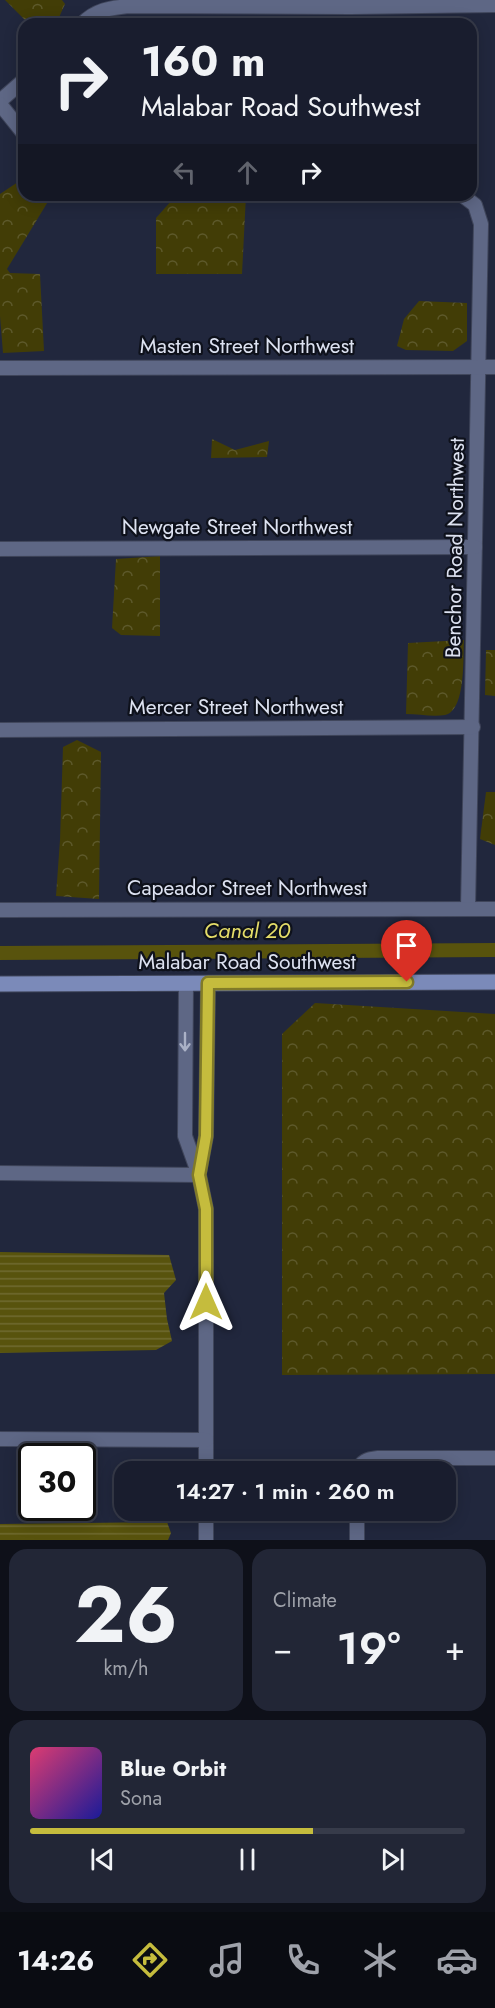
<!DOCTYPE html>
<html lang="en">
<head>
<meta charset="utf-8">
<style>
  :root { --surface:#191d2e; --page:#222636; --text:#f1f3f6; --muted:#9fa2aa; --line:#373b4a; --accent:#c5bc3d }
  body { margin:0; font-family:Jost,sans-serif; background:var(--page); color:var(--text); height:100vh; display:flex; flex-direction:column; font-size:22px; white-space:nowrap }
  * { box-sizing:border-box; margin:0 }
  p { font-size:20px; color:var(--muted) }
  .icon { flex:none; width:33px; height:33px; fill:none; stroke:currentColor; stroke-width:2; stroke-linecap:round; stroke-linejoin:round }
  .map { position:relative; height:1540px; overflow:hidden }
  .panel { display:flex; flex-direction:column; gap:9px; padding:9px; background:#0e1019; flex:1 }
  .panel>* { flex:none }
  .top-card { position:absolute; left:18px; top:18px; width:459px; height:183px; border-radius:18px; box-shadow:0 3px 15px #0003,0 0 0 2px var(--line); background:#191d2e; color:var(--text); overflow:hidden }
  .speed { position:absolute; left:18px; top:1443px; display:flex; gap:12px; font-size:30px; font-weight:700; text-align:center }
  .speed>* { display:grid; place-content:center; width:78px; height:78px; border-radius:50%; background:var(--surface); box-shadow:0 3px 15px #0003,0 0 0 2px var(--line); line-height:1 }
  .speed .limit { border:3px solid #111; border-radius:9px; background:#fff; color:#111 }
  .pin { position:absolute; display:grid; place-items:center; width:51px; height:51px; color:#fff; margin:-62px -26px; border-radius:50% 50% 50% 0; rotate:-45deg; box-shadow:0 0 6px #0007 }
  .pin .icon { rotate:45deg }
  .me { position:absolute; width:66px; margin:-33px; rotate:0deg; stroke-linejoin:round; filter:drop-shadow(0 0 4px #0008) }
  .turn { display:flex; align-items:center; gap:21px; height:126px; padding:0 24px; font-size:27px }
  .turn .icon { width:78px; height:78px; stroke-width:2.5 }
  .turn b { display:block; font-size:42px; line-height:51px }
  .lanes { display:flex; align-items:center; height:57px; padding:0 24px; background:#0003; justify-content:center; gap:30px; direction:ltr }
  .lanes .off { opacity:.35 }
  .big { font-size:45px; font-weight:600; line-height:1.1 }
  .panel .card { flex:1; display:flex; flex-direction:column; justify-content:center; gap:9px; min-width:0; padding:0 21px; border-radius:18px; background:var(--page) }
  .panel .dial { align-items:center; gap:0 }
  .dial b { font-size:78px; line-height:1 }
  .song { display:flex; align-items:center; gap:18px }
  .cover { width:72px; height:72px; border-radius:9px; background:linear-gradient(135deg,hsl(340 70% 55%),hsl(240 70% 35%)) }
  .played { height:6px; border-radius:3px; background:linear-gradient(90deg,var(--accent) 65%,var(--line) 65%) }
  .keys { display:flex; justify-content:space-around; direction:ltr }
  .heat { display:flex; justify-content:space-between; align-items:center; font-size:33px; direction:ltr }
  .panel .tiles { flex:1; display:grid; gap:9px; grid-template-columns:1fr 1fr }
  .card:last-child { grid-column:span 2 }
  .trip { position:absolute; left:114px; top:1461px; width:342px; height:60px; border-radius:18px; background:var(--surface); box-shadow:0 3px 15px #0003,0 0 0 2px var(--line); font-weight:600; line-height:60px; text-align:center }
  .menu { display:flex; height:96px; justify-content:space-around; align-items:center; background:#0a0c12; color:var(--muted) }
  .menu .icon { width:42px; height:42px }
  .menu .current { color:var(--accent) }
  .menu b { font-size:27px; color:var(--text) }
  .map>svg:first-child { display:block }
  .forest { fill:url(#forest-crowns) }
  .water { fill:url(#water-rules) }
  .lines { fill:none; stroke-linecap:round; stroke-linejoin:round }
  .canal { stroke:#58530d; stroke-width:14 }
  .street-casing { stroke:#3f455a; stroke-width:16 }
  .secondary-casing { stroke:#3f455a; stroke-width:17 }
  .street { stroke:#5e6785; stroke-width:14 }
  .secondary { stroke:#7b8ab9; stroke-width:15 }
  .oneway { stroke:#aab1c6 }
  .route-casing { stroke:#807a28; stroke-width:15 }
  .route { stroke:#c5bc3d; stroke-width:10 }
  .labels { text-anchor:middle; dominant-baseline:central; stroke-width:4.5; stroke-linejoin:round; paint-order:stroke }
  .street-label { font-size:21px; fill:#dde2f1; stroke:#0e111b }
  .water-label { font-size:22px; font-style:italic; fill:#e5dd69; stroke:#0e111b }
</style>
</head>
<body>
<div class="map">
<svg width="495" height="1540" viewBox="0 0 495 1540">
  <defs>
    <pattern id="forest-crowns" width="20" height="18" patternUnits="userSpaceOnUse" patternTransform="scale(1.5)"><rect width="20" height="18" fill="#423d06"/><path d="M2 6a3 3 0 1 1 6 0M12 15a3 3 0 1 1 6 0" fill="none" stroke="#5d592b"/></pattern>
    <pattern id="water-rules" width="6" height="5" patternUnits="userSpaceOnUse" patternTransform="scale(1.5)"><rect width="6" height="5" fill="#58530d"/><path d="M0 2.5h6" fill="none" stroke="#706b31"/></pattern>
  </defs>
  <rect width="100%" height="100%" fill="#21273d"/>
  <g class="forest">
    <polygon points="5,0 62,0 65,4 56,24 29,24"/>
    <polygon points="24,178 24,195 52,195 7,269 10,273 40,274 44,351 3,353 0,316 0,194"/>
    <polygon points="193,195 246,195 242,274 156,274 156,218 172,200"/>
    <polygon points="419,301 467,303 467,341 453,351 406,350 397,346 404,319"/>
    <polygon points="212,439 235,450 269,441 267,457 211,458"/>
    <polygon points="160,556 160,636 121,635 112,628 116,559"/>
    <path d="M464 640C463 657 466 711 445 715 433 717 418 714 406 714L408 643Z"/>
    <polygon points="486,650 495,650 495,696 485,695"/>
    <polygon points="77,740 101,752 99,899 56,896 60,840 63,747"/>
    <polygon points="486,792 495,792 495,845 480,839"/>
    <polygon points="315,1003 495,1014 495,1374 282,1375 282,1034"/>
  </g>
  <g class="water">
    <polygon points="0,1252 169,1255 176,1280 164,1293 167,1319 172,1341 156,1350 0,1353"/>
    <polygon points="167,1522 171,1533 168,1540 0,1540 0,1524"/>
  </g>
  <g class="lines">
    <polyline class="canal" points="0,953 495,950"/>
    <defs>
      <g id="street">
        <path d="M82 24C95 10 110 8 128 6L351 7 495 5"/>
        <polyline points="0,101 24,80"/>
        <polyline points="0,104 24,134"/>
        <polyline points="462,195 475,205 481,224 468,909"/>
        <polyline points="0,368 495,367"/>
        <polyline points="0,549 475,547"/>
        <polyline points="0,730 473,727"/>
        <polyline points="0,910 495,909"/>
        <polyline points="186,983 185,1136 199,1175 206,1209 206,1472"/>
        <polyline points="0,1173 199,1175"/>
        <polyline points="199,1173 206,1136 208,983"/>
        <polyline points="0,1439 206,1440"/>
        <path d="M358 1472C360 1461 368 1459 378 1458H495"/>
        <polyline points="206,1540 206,1510"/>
        <polyline points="357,1540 357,1510"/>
      </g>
      <polyline id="secondary" points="0,984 495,982"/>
    </defs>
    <use href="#street" class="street-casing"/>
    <use href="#secondary" class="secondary-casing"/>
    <use href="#street" class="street"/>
    <use href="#secondary" class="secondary"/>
  </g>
  <defs><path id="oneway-shaft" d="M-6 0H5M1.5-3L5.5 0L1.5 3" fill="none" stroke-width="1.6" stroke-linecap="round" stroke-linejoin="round" transform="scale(1.5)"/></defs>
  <use class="oneway" href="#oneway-shaft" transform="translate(185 1042) rotate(90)"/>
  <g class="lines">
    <defs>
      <polyline id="route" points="206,1302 206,1209 199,1175 206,1136 208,983 407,982"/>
    </defs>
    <use href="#route" class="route-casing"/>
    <use href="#route" class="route"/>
  </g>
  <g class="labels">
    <g class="street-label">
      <text x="247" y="346">Masten Street Northwest</text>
      <text x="237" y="527">Newgate Street Northwest</text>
      <text transform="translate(455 548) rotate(-89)">Benchor Road Northwest</text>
      <text x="236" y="707">Mercer Street Northwest</text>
      <text x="247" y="888">Capeador Street Northwest</text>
      <text x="247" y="962">Malabar Road Southwest</text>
    </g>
    <g class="water-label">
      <text x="247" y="930">Canal 20</text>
    </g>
  </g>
</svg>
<div class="speed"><div class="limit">30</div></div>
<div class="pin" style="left:407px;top:982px;background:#d93025"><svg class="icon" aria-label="arrive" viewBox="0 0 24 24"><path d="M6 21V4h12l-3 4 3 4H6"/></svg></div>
<svg class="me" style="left:206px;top:1302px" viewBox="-20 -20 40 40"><path d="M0-17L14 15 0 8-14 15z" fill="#c5bc3d" stroke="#fff" stroke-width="4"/></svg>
<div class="trip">14:27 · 1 min · 260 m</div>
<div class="top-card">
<div class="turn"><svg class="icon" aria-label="right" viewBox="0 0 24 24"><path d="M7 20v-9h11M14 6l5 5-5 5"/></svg><div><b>160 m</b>Malabar Road Southwest</div></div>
<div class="lanes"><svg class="icon off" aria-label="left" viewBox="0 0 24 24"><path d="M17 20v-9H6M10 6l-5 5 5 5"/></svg><svg class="icon off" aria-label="ahead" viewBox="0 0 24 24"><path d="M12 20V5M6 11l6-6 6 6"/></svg><svg class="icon" aria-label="right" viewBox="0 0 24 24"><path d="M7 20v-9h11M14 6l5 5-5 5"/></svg></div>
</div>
</div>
<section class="panel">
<div class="tiles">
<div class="card dial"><b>26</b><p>km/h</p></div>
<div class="card"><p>Climate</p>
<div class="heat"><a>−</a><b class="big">19°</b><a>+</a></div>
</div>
<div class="card">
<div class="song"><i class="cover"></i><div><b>Blue Orbit</b><p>Sona</p></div></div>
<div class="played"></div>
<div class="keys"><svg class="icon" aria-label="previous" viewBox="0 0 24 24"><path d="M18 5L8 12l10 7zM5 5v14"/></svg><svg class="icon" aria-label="pause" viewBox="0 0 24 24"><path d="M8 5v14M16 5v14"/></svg><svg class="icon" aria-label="next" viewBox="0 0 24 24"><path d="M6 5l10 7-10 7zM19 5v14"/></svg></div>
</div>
</div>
</section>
<nav class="menu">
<b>14:26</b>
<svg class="icon current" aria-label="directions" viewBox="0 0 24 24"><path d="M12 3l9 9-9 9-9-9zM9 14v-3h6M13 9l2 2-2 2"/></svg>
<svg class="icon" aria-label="music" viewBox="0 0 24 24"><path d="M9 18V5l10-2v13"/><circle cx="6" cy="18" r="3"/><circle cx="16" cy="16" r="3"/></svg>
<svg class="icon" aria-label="phone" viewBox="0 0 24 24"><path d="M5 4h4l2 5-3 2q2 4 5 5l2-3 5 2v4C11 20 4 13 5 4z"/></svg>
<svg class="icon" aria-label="climate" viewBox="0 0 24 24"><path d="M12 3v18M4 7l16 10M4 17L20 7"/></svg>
<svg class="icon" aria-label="car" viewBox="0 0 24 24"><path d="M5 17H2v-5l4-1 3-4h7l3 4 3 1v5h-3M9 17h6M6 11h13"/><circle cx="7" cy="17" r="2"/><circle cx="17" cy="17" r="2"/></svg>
</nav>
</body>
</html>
